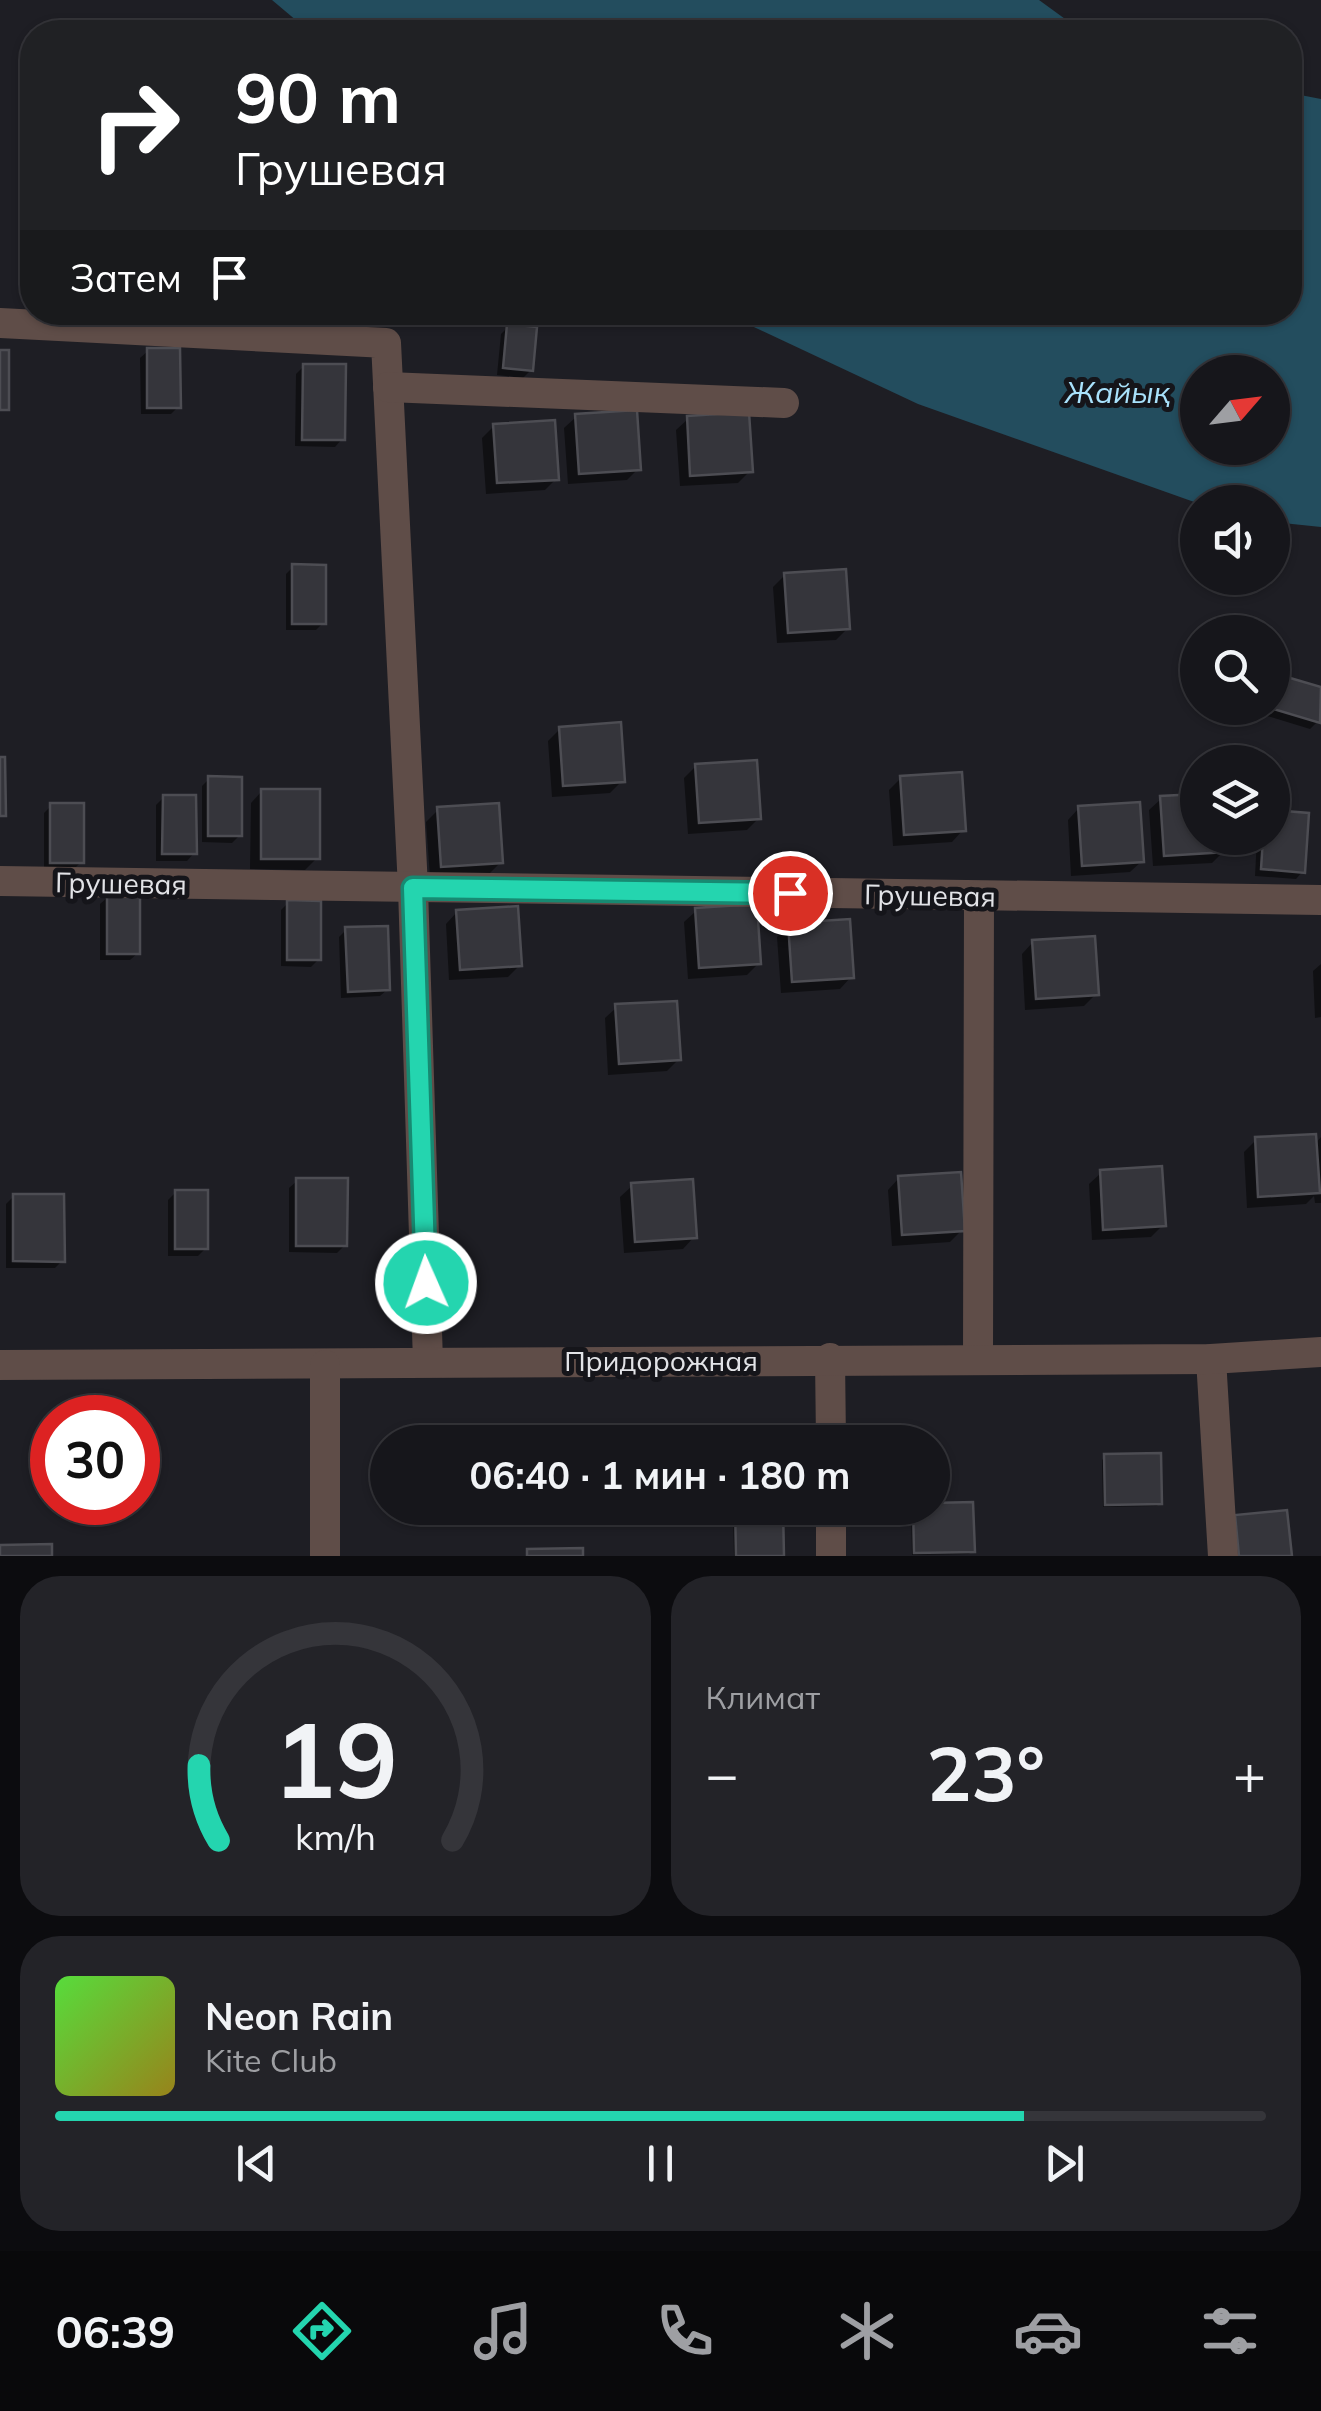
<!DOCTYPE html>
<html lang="ru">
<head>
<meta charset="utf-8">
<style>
  :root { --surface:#16161b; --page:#232328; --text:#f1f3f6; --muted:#9e9fa3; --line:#35353a; --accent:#24d5af }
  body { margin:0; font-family:Mulish,sans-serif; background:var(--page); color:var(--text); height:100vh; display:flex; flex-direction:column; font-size:38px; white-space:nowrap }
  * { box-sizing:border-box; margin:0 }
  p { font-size:32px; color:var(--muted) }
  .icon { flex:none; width:55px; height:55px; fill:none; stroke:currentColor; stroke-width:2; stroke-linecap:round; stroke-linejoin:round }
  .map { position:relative; height:1556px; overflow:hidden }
  .details { display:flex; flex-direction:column; gap:20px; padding:20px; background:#0c0c0f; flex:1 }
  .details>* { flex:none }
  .hud { position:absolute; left:20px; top:20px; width:1282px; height:305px; border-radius:40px; box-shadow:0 2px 8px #0004,0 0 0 2px var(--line); background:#202124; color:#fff; overflow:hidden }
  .needle { width:65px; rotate:62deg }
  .controls { position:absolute; left:1180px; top:355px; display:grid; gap:20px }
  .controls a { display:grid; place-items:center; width:110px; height:110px; border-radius:50%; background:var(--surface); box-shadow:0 2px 8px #0004,0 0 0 2px var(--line); font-size:50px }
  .speed { position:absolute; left:30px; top:1395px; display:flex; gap:20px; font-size:50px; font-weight:700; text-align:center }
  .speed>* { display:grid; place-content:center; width:130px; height:130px; border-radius:50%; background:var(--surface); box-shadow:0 2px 8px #0004,0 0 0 2px var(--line); line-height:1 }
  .speed .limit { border:15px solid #d22; background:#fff; color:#111 }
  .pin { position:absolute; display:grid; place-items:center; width:85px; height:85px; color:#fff; margin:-42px; border:5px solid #fff; border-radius:50%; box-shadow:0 2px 10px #0007 }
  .me { position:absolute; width:110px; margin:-55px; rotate:358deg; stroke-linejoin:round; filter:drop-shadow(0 0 8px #0008) }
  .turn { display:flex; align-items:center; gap:35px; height:210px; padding:0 50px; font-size:45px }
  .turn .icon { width:130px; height:130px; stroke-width:2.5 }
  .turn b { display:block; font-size:70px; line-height:85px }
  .then { display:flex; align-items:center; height:95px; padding:0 50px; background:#0003; gap:20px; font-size:38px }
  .big { font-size:75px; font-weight:700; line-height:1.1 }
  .details .card { flex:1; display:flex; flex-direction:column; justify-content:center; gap:15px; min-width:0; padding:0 35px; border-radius:40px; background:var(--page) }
  .details .dial { align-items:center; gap:0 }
  .dial svg { height:260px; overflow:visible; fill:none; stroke:var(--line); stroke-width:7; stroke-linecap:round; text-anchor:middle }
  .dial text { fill:var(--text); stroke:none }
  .song { display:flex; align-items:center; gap:30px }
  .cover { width:120px; height:120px; border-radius:15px; background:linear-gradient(135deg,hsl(110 70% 55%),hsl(50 70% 35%)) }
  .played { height:10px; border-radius:5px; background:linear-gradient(90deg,var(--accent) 80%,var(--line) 80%) }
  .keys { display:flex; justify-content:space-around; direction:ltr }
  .heat { display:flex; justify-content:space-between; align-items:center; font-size:55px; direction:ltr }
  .details .tiles { flex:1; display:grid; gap:20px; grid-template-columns:1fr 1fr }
  .card:last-child { grid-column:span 2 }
  .trip { position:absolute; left:370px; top:1425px; width:580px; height:100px; border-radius:50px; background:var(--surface); box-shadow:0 2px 8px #0004,0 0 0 2px var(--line); font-weight:700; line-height:100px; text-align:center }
  .tab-bar { display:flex; height:160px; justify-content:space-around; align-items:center; background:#09090b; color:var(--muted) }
  .tab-bar .icon { width:70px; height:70px }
  .tab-bar .selected { color:var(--accent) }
  .tab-bar b { font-size:45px; color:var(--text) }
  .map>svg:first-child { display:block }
  .water { fill:#234d5e; fill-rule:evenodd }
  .shadow { fill:#0007 }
  .building { fill:#35353b; stroke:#4d4d53; stroke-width:2.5 }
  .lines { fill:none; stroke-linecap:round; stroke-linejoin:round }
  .minor { stroke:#5f4d48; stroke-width:30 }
  .route-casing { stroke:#178a72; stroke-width:25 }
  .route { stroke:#24d5af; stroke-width:18 }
  .labels { text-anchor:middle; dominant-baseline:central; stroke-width:10; stroke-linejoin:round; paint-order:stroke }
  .street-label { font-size:28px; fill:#e2e3e7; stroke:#15151a }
  .water-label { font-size:30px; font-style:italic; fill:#a9e2fc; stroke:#15151a }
</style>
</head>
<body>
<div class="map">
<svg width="1321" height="1556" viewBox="0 0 1321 1556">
  <rect width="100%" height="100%" fill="#1e1e24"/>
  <g class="water">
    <polygon points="272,0 1039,0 1083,32 310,32"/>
    <path d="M1290 93 1321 99V527L1273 522 1272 502 1197 503 918 404 724 313 1290 312ZM1198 372H1272V448H1198Z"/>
  </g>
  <g class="shadow">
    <polygon points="508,327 531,370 523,378 497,375 501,334"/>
    <polygon points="148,351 178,407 171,414 141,414 140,358"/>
    <polygon points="304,366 342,439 335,447 295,446 296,374"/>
    <polygon points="576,417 638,469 627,480 568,484 564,428"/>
    <polygon points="688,419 750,471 738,483 680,486 676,430"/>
    <polygon points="494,426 556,479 545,490 486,494 482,438"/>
    <polygon points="293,567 323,623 316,630 286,630 286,574"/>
    <polygon points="785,575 848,628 836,640 777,643 773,587"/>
    <polygon points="1281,678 1321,690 1321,710 1317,722 1310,729 1264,715 1266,708 1272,708 1272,687"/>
    <polygon points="560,729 622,781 610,793 552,797 548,741"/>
    <polygon points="696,766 759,818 747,830 688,834 684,778"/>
    <polygon points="901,778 963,830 952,842 893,846 889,790"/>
    <polygon points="209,779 240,835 232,843 202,842 202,786"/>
    <polygon points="262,791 317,858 305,870 250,869 251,803"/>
    <polygon points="164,797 194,853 187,861 156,861 156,805"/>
    <polygon points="1161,799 1198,838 1223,838 1224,851 1212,863 1153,866 1149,810"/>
    <polygon points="51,806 81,862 74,869 44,869 44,813"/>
    <polygon points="1079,808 1142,861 1130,872 1071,876 1068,820"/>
    <polygon points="438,810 501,862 489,874 430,877 426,822"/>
    <polygon points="1257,838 1272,838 1303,871 1296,879 1255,876"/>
    <polygon points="108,897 138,953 130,960 100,960 100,904"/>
    <polygon points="288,903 319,959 311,967 281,966 281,910"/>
    <polygon points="696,911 759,963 747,975 688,979 684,922"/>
    <polygon points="457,912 520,965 508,977 449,980 446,924"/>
    <polygon points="789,925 851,977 840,989 781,993 777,937"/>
    <polygon points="346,930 388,989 380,996 341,998 339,937"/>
    <polygon points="1033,942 1096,994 1084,1006 1025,1010 1022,954"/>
    <polygon points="1321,964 1321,1017 1315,1018 1313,971"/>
    <polygon points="617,1007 679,1059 667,1071 608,1075 605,1018"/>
    <polygon points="1321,1137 1321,1203 1315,1203 1314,1196 1306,1204 1247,1208 1244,1152 1256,1140 1315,1144"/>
    <polygon points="1101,1173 1163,1225 1151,1237 1092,1240 1089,1184"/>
    <polygon points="899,1178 962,1230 950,1242 892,1246 888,1190"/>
    <polygon points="297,1181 345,1245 337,1253 289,1252 289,1188"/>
    <polygon points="632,1186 694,1237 683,1249 624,1253 620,1197"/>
    <polygon points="176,1192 206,1248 198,1256 168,1256 168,1200"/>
    <polygon points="14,1196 62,1261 55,1268 6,1268 6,1204"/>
    <polygon points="1105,1457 1160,1503 1157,1506 1103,1507 1102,1460"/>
    <polygon points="736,1508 780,1508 781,1556 734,1556 733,1511"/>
    <polygon points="932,1508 972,1551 969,1554 912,1555 911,1509"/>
  </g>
  <g class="building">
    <polygon points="507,324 537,327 533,371 503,368"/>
    <polygon points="147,348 180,348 181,408 147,408"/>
    <rect x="0" y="350" width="9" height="60"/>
    <polygon points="303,364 346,364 345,440 302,440"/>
    <polygon points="637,410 641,470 579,474 575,414"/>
    <polygon points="749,412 753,472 690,476 687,416"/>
    <polygon points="555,420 559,480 497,483 493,424"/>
    <polygon points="292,564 326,565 326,624 292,624"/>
    <polygon points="846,569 850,629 788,633 784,573"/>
    <polygon points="1280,675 1321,687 1320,723 1270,708"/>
    <polygon points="621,722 625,782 563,786 559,727"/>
    <polygon points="0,757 5,757 6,816 0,816"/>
    <polygon points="757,760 761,819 699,823 695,764"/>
    <polygon points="962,772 966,831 904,835 900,776"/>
    <polygon points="208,776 242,777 242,836 208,836"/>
    <rect x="261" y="789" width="59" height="70"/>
    <polygon points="1198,794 1198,838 1225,838 1226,852 1164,856 1160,796"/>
    <polygon points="163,795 196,795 197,854 162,854"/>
    <polygon points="1140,802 1144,862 1082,866 1078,806"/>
    <rect x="50" y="803" width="34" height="60"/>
    <polygon points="499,803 503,863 441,867 437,807"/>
    <polygon points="1272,810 1309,813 1305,873 1261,869 1263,838 1272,838"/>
    <rect x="107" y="894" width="33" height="60"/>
    <polygon points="287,900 321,901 321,960 287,960"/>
    <polygon points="757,904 761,964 699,968 695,908"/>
    <polygon points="518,906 522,966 460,970 456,910"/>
    <polygon points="850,919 854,978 792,982 788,923"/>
    <polygon points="388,926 390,990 348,992 345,927"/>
    <polygon points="1095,936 1099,995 1036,999 1032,940"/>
    <polygon points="677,1001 681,1060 619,1064 615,1004"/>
    <polygon points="1316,1134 1320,1193 1258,1197 1255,1137"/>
    <polygon points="1162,1166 1166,1226 1103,1230 1100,1170"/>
    <polygon points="961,1172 965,1231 902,1235 898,1176"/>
    <polygon points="296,1178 348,1178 347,1246 296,1246"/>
    <polygon points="693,1179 697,1238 635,1242 631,1183"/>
    <rect x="175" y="1190" width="33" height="59"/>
    <polygon points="13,1194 64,1194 65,1262 13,1261"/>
    <polygon points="1161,1453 1162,1504 1105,1505 1104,1454"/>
    <polygon points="973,1502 975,1552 914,1553 913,1508 932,1508 932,1503"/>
    <polygon points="735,1508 783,1508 784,1556 736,1556"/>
    <polygon points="1287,1510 1292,1556 1239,1556 1235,1515"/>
    <polygon points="52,1544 52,1556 0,1556 0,1545"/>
    <polygon points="583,1548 583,1556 527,1556 527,1549"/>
  </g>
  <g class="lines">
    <g class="minor">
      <polyline points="0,323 386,343 413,888 428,1362"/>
      <polyline points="388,387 784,403"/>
      <polyline points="0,881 1321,900"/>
      <polyline points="830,1358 831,1442"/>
      <polyline points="978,1359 979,896"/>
      <polyline points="1211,1359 1223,1556"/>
      <polyline points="0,1365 1211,1359 1321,1352"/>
      <polyline points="831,1508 831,1556"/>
      <polyline points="325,1556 325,1365"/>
    </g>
  </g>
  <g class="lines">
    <defs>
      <polyline id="route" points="426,1283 413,888 790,893"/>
    </defs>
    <use href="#route" class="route-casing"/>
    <use href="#route" class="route"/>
  </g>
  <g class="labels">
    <g class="street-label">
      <text transform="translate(121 883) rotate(1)">Грушевая</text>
      <text transform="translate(930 895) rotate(1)">Грушевая</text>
      <text x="661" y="1360">Придорожная</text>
    </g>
    <g class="water-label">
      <text x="1118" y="392">Жайық</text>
    </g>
  </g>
</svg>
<div class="controls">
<a><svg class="needle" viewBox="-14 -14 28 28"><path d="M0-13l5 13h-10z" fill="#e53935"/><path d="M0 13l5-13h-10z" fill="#9e9fa3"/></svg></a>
<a><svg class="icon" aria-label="sound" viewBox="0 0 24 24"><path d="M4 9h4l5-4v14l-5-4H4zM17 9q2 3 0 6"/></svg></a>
<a><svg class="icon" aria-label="search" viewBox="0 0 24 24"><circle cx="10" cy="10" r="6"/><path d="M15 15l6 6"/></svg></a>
<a><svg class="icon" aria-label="layers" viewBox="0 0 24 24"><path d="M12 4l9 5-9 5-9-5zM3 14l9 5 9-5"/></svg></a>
</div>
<div class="speed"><div class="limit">30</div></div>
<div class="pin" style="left:790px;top:893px;background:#d93025"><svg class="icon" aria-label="arrive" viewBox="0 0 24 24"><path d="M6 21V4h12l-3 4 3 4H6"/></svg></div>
<svg class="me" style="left:426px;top:1283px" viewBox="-20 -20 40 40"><circle r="17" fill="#24d5af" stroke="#fff" stroke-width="3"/><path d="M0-11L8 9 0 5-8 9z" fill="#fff"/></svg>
<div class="trip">06:40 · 1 мин · 180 m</div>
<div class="hud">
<div class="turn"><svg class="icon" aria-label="right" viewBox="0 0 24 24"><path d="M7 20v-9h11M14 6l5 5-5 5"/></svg><div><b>90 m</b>Грушевая</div></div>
<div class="then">Затем<svg class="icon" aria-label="arrive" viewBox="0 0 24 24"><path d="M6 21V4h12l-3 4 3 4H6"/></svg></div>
</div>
</div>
<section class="details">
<div class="tiles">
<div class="card dial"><svg viewBox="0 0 100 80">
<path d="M14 69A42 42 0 1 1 86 69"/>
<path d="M14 69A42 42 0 0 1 8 46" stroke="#24d5af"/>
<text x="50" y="56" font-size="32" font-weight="700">19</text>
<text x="50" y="72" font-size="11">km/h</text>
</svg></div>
<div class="card"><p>Климат</p>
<div class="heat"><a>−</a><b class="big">23°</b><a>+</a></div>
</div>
<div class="card">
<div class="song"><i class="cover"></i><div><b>Neon Rain</b><p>Kite Club</p></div></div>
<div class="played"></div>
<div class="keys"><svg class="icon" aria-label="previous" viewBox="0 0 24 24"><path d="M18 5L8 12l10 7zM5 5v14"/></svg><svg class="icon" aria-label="pause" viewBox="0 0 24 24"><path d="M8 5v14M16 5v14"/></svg><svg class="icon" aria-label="next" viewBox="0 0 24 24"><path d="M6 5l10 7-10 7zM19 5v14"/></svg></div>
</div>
</div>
</section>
<nav class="tab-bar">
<b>06:39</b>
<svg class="icon selected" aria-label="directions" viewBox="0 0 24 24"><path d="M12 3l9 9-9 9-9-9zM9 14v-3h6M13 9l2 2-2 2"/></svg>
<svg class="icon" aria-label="music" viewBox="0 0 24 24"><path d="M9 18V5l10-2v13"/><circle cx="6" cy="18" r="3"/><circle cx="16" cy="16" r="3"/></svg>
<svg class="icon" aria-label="phone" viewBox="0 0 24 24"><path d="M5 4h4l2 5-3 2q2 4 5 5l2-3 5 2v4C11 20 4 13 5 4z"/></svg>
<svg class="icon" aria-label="climate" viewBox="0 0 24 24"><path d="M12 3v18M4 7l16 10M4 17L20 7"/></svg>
<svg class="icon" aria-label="car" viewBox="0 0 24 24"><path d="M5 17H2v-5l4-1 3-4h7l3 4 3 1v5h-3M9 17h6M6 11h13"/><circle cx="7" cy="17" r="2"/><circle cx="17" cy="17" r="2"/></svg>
<svg class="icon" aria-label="filters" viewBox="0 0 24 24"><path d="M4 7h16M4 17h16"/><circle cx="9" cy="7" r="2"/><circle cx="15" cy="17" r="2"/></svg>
</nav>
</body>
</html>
